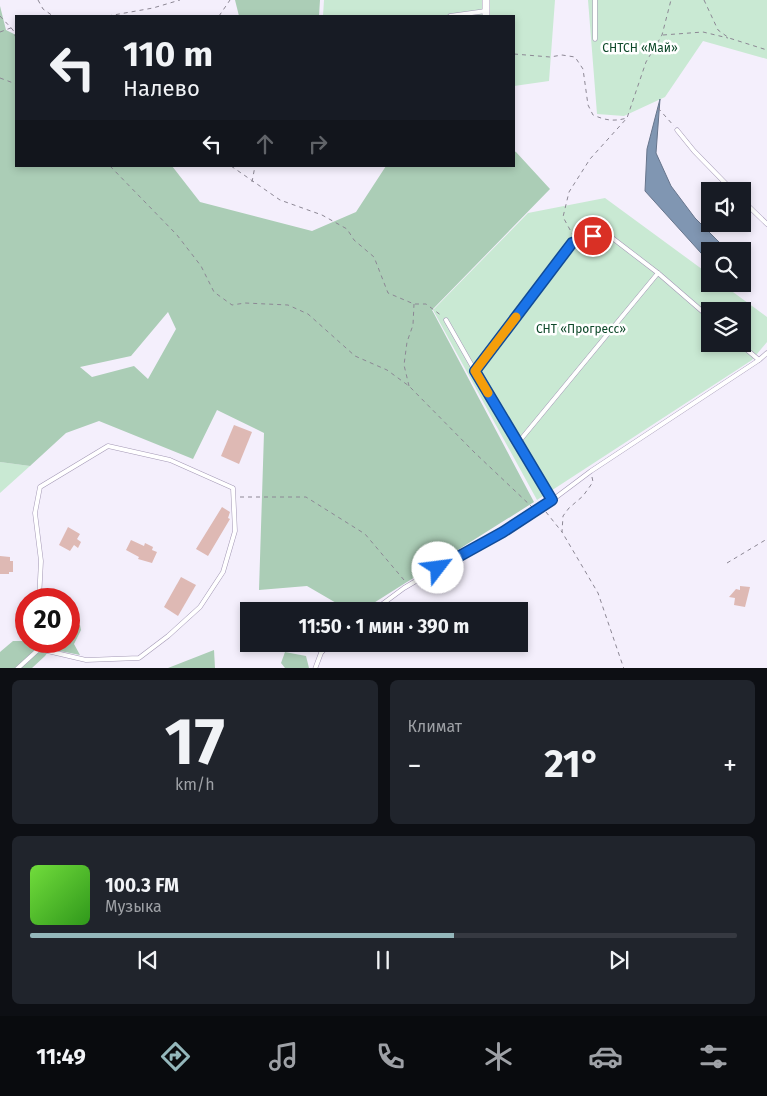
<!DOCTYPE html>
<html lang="ru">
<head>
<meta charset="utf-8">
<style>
  :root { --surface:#171b24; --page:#20242c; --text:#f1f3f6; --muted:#9ea1a6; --line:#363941; --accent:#94b7bb }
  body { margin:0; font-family:"Fira Sans",sans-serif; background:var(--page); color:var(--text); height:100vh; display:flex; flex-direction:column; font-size:19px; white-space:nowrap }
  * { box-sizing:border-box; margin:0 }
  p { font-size:16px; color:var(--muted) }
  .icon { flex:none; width:28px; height:28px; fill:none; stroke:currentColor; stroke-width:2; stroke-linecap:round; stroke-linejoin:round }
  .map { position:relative; height:668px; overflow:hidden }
  .sheet { display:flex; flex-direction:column; gap:12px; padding:12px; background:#0d0f14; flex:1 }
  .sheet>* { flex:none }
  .hud { position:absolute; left:15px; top:15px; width:500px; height:152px; border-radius:0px; box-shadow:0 2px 8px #0003; background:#171b24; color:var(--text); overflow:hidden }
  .controls { position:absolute; left:701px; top:182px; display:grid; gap:10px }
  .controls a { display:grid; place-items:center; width:50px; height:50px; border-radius:0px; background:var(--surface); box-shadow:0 2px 8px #0003; font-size:25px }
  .speed { position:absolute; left:15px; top:588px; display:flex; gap:10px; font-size:25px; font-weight:700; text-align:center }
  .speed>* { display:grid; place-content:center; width:65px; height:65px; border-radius:50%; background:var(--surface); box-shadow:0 2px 8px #0003; line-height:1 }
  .speed .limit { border:8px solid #d22; background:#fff; color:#111 }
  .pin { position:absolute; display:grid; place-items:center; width:42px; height:42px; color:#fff; margin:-21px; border:2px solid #fff; border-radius:50%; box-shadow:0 1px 5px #0007 }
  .me { position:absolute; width:55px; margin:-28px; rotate:60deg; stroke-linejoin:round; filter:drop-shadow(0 0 4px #0008) }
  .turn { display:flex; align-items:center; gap:18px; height:105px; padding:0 25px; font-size:22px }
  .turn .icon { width:65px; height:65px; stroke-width:2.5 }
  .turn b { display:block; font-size:35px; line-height:42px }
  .lanes { display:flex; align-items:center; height:48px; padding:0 25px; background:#0003; justify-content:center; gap:25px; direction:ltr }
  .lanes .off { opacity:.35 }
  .big { font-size:38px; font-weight:700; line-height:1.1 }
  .sheet .tile { flex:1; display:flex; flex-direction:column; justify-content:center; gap:8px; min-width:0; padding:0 18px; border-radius:8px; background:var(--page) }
  .sheet .dial { align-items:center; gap:0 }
  .dial b { font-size:65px; line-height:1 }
  .song { display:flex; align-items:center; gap:15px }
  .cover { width:60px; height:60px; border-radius:8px; background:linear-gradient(135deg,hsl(100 70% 55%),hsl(110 70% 35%)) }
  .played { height:5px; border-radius:2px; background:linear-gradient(90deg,var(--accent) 60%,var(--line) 60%) }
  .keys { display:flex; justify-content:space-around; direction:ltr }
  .heat { display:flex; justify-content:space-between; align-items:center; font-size:28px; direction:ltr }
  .sheet .tiles { flex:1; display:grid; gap:12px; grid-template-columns:1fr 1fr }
  .tile:last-child { grid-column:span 2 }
  .trip { position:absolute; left:240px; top:602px; width:288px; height:50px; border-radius:0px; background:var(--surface); box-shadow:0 2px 8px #0003; font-weight:700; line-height:50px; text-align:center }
  .menu { display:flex; height:80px; justify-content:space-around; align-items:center; background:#090b0e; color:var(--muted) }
  .menu .icon { width:35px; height:35px }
  .menu .active { color:var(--accent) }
  .menu b { font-size:22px; color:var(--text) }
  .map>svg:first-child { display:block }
  .green { fill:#c9e9d3; fill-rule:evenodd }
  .forest { fill:#abcdb6; fill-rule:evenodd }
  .water { fill:#8096b2; stroke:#67758c }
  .building { fill:#deb9b4 }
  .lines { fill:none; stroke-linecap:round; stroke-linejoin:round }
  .service-casing { stroke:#a398b5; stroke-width:5 }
  .minor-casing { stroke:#a398b5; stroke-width:8 }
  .path { stroke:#8c8794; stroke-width:1; stroke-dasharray:4 4; stroke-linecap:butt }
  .service { stroke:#fff; stroke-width:4 }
  .minor { stroke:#fff; stroke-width:7 }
  .route-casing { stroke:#114b97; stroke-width:12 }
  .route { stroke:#1a73e8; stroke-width:9 }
  .slow { stroke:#f59e0b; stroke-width:9 }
  .labels { text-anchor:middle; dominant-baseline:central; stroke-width:5; stroke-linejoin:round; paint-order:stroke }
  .park-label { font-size:12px; fill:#0d4829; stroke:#fff }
</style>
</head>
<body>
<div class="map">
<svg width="767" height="669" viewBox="0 0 767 669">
  <rect width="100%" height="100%" fill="#f4effc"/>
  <g class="green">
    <polygon points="324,0 555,0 549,81 514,86 514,16 323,16"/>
    <polygon points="588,0 767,0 767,59 703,41 665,97 624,116 597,114"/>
    <path d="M605 198 710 275V284H722L767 317V342L752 360 537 500 433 310 528 213ZM710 311H742V344H710Z"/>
    <polygon points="0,462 30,466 0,493"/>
  </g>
  <g class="forest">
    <polygon points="235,0 320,0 319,16 239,16"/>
    <path d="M0 6 6 30 16 35V166H172L200 202 312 231 356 212 386 166H514V151L516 152 550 189 432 310 534 502 361 611H350L307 586 259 590 264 433 217 410 193 459 99 421 66 433 30 466 0 462ZM168 312 176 329 148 379 134 366 92 377 80 367 131 356Z"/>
    <polygon points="80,625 81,630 74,644 80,655 50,649 45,656 32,668 0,669 0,652 13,641 69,641 69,627"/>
    <polygon points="214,650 215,668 168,668"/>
    <polygon points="285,652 306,656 309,668 285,668 281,663"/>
  </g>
  <polygon class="water" points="660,99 656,153 671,186 695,218 728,251 710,251 710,263 645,191 647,149"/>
  <g class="building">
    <polygon points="234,425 252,432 239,464 221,456"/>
    <polygon points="222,507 230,512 228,518 230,519 208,556 196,549"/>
    <polygon points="68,527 80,534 77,539 81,542 78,548 74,545 70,551 59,545"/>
    <polygon points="131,540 144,546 145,543 153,547 152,550 157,552 152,563 138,559 139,557 126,550"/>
    <polygon points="0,556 10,557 10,561 13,561 13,572 9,572 9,574 0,574"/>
    <polygon points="181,577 196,585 178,616 164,607"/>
    <polygon points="740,586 750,587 745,607 734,605 735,598 729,597 736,589 740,590"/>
  </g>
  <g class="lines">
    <defs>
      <g id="service">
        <polyline points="450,16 486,11"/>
        <polyline points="595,39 595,0"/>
        <polyline points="677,130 694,151 733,191"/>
        <polyline points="742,200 767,224"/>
        <polyline points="446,320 475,371"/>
        <polyline points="740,344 759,360"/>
        <polyline points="517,444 658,273"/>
        <polyline points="552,500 475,371 572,243 593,237 611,237 658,273 710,318"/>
        <polyline points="39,599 41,561 35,513 40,487 108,446 170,460 233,488 235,531 223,572 200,607 168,636 139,658 86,660 39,649"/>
        <polyline points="373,611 404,588 472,548 503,532 543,507 591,471 759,360 767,353"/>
        <polyline points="36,641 39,649"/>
        <polyline points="17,669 39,649"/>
        <polyline points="315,669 321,653 329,644"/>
      </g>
      <polyline id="minor" points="486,0 486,16"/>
    </defs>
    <use href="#service" class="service-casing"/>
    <use href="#minor" class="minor-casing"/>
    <g class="path">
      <polyline points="38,0 43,9 53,16"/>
      <polyline points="704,0 718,30 729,38 767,50"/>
      <polyline points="0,16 13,30 16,38"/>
      <polyline points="108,16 153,8 180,0"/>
      <polyline points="219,16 230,0"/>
      <polyline points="0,32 16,26"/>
      <polyline points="663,35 703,32 728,38"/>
      <path d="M514 54 550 57 562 55 575 57 583 69 588 105 593 115C605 120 613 122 627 118"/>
      <polyline points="0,78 16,84"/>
      <polyline points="658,108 674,126"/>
      <polyline points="110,166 177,235 201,266 214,292 232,305 245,303 288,305 308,314 355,356 387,370 409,386 474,452 532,507"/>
      <polyline points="231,166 280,200 322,215 347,229 354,240 374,257 388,293 414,304 426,304 442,316"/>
      <polyline points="252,182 255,166"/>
      <polyline points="574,237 563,217 569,192 590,159 627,118 646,62 662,35 671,0"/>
      <polyline points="409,386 404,365 407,342 413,325 414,304"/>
      <polyline points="592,477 593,482 583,496 569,508 563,516 562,532 598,593 624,669"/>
      <polyline points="240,497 306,497 365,534 404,580"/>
      <polyline points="546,512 562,532"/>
      <polyline points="727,563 767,539"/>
    </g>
    <use href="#service" class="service"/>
    <use href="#minor" class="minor"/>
  </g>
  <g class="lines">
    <defs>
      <polyline id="route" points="438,568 503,532 552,500 475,371 572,243 593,236"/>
    </defs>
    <use href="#route" class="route-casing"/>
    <use href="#route" class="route"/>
    <polyline class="slow" points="488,393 475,371 516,317"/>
  </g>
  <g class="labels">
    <g class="park-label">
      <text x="640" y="48">СНТСН «Май»</text>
      <text x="581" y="329">СНТ «Прогресс»</text>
    </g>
  </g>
</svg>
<div class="controls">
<a><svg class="icon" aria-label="sound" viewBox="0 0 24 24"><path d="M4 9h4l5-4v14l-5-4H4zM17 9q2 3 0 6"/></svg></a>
<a><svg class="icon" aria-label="search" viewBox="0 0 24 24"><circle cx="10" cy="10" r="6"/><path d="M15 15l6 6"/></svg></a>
<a><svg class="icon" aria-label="layers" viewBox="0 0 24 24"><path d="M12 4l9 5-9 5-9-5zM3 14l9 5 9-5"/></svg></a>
</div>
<div class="speed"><div class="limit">20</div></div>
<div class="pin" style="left:593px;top:236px;background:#d93025"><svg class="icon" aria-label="arrive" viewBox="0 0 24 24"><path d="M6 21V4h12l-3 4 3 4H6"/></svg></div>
<svg class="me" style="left:438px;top:568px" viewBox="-20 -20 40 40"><circle r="19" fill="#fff"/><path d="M0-13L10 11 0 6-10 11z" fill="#1a73e8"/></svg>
<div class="trip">11:50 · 1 мин · 390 m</div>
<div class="hud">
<div class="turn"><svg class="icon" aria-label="left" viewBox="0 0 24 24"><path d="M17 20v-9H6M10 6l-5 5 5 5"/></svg><div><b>110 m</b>Налево</div></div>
<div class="lanes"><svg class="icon" aria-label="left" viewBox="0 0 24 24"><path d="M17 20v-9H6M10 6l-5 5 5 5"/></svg><svg class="icon off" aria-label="ahead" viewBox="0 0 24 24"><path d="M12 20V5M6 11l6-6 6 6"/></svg><svg class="icon off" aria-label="right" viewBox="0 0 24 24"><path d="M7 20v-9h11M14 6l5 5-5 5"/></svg></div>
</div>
</div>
<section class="sheet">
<div class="tiles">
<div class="tile dial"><b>17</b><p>km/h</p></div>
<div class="tile"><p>Климат</p>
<div class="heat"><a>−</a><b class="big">21°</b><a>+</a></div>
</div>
<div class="tile">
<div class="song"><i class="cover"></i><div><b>100.3 FM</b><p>Музыка</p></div></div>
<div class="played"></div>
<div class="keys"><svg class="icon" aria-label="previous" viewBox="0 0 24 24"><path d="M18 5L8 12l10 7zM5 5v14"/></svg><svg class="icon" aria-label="pause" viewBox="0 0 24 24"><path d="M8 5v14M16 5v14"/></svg><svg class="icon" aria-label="next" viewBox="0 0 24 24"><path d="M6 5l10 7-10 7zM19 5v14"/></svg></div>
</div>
</div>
</section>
<nav class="menu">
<b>11:49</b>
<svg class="icon active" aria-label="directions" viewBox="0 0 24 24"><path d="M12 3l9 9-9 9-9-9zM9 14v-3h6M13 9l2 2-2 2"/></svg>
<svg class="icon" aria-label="music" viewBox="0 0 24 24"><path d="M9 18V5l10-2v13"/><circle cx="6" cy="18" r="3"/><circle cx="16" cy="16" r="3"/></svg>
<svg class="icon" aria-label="phone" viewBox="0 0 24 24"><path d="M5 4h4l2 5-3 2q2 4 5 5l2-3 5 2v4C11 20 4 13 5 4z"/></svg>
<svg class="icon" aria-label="climate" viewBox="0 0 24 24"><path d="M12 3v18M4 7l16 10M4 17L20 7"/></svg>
<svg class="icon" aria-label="car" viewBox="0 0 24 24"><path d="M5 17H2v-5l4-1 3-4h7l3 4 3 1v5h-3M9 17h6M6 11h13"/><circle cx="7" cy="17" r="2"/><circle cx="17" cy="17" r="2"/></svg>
<svg class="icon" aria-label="filters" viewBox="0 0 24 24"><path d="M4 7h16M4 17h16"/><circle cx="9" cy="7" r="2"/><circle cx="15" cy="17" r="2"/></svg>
</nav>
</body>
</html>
